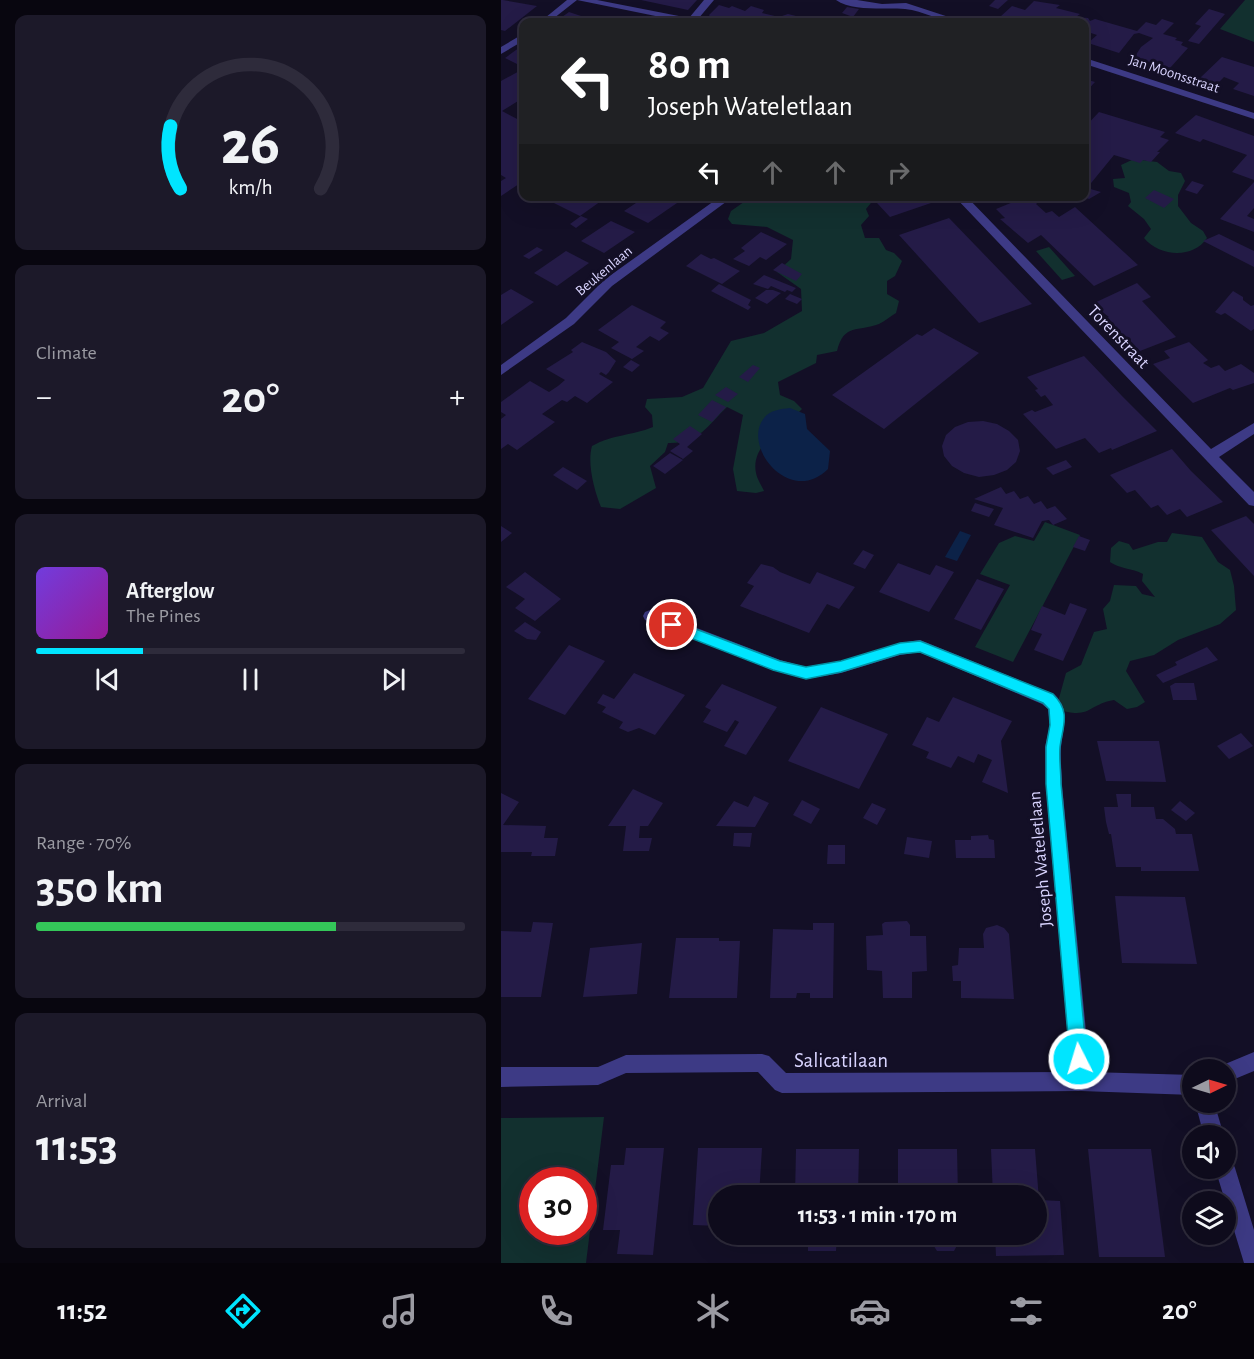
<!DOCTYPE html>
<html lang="en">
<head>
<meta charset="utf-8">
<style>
  :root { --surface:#0e0b1c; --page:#1c1929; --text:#f1f3f6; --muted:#9b9ba3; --line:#2e2b3b; --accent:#00e5ff }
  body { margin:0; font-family:"Alegreya Sans",sans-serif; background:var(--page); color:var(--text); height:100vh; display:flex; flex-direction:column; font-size:22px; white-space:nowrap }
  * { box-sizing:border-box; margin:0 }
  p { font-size:20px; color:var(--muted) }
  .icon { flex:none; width:33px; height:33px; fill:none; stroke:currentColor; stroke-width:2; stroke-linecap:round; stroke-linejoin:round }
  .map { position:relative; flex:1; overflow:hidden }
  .sheet { display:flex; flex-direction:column; gap:15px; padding:15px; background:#08060f; width:501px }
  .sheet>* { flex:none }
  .guide { position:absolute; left:18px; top:18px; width:570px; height:183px; border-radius:12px; box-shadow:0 6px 24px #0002,0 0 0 2px var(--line); background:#202124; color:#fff; overflow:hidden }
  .needle { width:39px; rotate:85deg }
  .controls { position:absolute; left:681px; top:1059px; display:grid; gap:12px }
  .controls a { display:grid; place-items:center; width:54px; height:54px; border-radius:50%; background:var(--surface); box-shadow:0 6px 24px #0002,0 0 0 2px var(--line); font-size:30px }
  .speed { position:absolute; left:18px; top:1167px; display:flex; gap:12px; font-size:30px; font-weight:700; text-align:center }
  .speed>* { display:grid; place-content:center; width:78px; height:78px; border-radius:50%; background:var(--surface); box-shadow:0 6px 24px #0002,0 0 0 2px var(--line); line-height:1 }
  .speed .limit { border:9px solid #d22; background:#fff; color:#111 }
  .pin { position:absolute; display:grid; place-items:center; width:51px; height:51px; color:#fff; margin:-26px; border:3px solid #fff; border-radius:50%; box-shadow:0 2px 6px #0007 }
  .me { position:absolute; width:66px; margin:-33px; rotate:355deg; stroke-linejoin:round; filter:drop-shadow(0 0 4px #0008) }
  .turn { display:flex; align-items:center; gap:21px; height:126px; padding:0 30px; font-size:27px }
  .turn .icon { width:78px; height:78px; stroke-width:2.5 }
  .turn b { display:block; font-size:42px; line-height:51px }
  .lanes { display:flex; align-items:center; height:57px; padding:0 30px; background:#0003; justify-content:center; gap:30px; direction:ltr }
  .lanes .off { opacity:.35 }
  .big { font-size:45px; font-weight:600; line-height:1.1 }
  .sheet .widget { flex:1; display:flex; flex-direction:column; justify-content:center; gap:9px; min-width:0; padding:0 21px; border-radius:12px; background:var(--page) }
  .sheet .dial { align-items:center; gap:0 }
  .dial svg { height:156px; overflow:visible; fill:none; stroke:var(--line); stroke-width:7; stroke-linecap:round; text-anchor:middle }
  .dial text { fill:var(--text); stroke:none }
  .song { display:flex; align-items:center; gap:18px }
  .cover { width:72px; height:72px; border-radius:9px; background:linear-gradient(135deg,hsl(260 70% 55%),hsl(300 70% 35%)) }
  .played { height:6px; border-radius:3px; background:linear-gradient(90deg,var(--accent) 25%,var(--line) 25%) }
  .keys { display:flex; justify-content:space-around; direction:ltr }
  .heat { display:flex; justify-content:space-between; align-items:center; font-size:33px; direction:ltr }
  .charge { height:9px; border-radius:4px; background:linear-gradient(90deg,#34c759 70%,var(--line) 0) }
  .trip { position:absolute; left:207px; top:1185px; width:339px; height:60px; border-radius:30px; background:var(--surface); box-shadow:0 6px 24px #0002,0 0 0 2px var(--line); font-weight:600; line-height:60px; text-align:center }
  .dock { display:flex; height:96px; justify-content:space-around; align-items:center; background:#06040b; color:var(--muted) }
  .dock .icon { width:42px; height:42px }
  .dock .on { color:var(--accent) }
  .dock b { font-size:27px; color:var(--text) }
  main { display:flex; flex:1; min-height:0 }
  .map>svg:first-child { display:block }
  .green { fill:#12302f; fill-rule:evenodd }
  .water { fill:#0c2248 }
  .building { fill:#241b47 }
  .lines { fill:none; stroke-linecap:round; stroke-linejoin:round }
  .minor { fill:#3d3a85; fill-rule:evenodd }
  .route { fill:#00e5ff; stroke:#0095a6; stroke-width:1.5 }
  .labels { text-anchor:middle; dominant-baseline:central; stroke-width:6; stroke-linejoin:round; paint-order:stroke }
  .far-street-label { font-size:15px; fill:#d9d4ff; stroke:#130f26 }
  .street-label { font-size:18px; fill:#d9d4ff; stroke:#130f26 }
  .near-street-label { font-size:21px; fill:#d9d4ff; stroke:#130f26 }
</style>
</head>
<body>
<main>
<section class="sheet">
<div class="widget dial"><svg viewBox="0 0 100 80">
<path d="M14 69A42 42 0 1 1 86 69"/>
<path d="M14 69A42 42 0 0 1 9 37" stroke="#00e5ff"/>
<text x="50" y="56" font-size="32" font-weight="700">26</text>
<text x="50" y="72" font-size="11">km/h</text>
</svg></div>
<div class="widget"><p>Climate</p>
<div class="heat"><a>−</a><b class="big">20°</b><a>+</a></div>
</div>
<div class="widget">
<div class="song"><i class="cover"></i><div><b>Afterglow</b><p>The Pines</p></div></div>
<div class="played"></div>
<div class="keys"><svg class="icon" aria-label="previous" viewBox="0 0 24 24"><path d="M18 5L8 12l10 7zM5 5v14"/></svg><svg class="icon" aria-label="pause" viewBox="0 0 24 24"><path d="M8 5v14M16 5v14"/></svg><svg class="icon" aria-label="next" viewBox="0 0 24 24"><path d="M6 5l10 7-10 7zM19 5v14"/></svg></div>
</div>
<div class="widget"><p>Range · 70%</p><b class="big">350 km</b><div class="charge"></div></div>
<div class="widget"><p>Arrival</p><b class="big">11:53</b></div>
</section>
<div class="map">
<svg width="753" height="1263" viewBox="0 0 753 1263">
  <rect width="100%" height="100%" fill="#130f26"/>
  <g class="green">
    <polygon points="744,0 753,0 753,42 719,29"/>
    <path d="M633 159 656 162 668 171 680 173 684 181 677 195V206L690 223 702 231 706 238C692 259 659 257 643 238L650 229 643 219 627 206 630 202 628 193 613 187 612 179 624 178 620 165Z"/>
    <path d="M317 196 336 199 381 197 374 198 365 209 368 216 360 225 364 238H378L385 250 393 253 401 261 394 276 386 281V294L398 301 395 313C390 316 384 321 378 324 357 332 343 323 336 351L316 355 315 363 277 382 279 395 293 401 301 409C284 427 249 444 255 473 256 479 261 486 263 491L255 493 236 491 232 469 242 415 226 407C206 426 198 444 167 443L164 452 149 466 155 488 119 509 100 507C93 490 86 463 91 446 113 434 130 436 152 427L151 415 144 407 146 399 181 397 202 388 230 341 263 333 301 311 300 289 276 272 290 259 292 240 266 227 231 224 227 219 230 211 250 197Z"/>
    <polygon points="548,247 574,276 561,280 535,251"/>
    <polygon points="544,522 579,535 512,662 474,647 509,585 479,574 498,543 514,536 533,541"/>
    <path d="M671 533 701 537 717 562 729 570 733 586 735 610 719 624 677 640 653 655 629 661 625 671 644 702 636 707 626 709 613 700C585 705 591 720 555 709L565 673 580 665 593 632 606 629 602 609 609 601 613 585 635 586 641 594 654 597 641 581 642 574C631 568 619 569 609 562L610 548 618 541 628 544 632 550 657 542H666Z"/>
    <path d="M103 1117 85 1263H0V1118ZM82 1180V1232H32V1180Z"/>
  </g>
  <g class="water">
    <path d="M289 408 304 414 306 429 329 451 327 469C289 507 240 446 263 418 269 410 280 409 289 408Z"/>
    <polygon points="459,531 470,535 456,561 444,557"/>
  </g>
  <g class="building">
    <polygon points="0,0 2,0 36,6 4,31 0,30"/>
    <polygon points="140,0 196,0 187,10"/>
    <polygon points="494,0 507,0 497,9 488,6"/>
    <polygon points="533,1 559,5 555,8 579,14 575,17 587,18 589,21 594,19 636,31 645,22 655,25 661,19 673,23 662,34 676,38 674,40 682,42 680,45 687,48 669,68 633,58 640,47 652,38 638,33 633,34 618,53 587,43 596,35 584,31 584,22 544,22 533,20 530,22 517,22 499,17 511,6 524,10"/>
    <polygon points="218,5 228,8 231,6 244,11 250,6 263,10 261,13 278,17 287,14 299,17 289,22 230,22 210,18 208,15"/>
    <polygon points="346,7 358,9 352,17 341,13"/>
    <polygon points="708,9 724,14 698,44 687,41 700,26 694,24"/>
    <polygon points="68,12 98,22 54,22"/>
    <polygon points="22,45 22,67 4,58"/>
    <polygon points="721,57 753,67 753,96 732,89 738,83 723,77 716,84 699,78"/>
    <polygon points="22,69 22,98 1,111 22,122 22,142 17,144 22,147 22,187 18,184 0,196 0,181 5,178 0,175 0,81"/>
    <polygon points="584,79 594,82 584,93"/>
    <polygon points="598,112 664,132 659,137 668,140 656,152 659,152 650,162 642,160 639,163 613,155 586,188 600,192 588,199 584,197 584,127"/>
    <polygon points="695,115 753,136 753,180 731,172 746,155 702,139 699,142 674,133"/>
    <polygon points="691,181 703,185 696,194 684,190"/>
    <polygon points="753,182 753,208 746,216 753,219 753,232 719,219"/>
    <polygon points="653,190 673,199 663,208 644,198"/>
    <polygon points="39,196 107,196 79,216"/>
    <polygon points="135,196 164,196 176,203 147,223 123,211 138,201 132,198"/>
    <polygon points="395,196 427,196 433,202 389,217 376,203"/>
    <polygon points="527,196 545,196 535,204 545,213 551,211 558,217 574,207 637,265 593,286 540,235 527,243 499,219 504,218 495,209"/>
    <polygon points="80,216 87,219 75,228 69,224"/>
    <polygon points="448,218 531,304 478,323 398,235"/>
    <polygon points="110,221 134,232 103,253 80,241"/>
    <polygon points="260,232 286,244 265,260 259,257 248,266 232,259 244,251 240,248"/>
    <polygon points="718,234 753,251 753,267 702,241"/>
    <polygon points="36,247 42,250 28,259 22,256"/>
    <polygon points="65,251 88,263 56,286 33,273"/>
    <polygon points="200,254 210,259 213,258 239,271 221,284 185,266"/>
    <polygon points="281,263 301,274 295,281 272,270"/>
    <polygon points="263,275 295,288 291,292 286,290 284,292 270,286 267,289 252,284"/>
    <polygon points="636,283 650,297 641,301 675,337 639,351 610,324 605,318 608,317 591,304"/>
    <polygon points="218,284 250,300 247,305 250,307 247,310 210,291"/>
    <polygon points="10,289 33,302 0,325 0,295"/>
    <polygon points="265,290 272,290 280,293 266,304 254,298"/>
    <polygon points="732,291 742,297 742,300 750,306 753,305 753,329 750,331 724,313 720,315 714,312"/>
    <polygon points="289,294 301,299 296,304 284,299"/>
    <polygon points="131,305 165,322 159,328 168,333 158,341 149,336 135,347 143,351 131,359 110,348 118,342 97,330"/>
    <polygon points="433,328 478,353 383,429 331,395 416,334 421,336"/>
    <polygon points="81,342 105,352 115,361 108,372 105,375 100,372 98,374 112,382 86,403 74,396 66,402 61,400 41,414 54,422 16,450 7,444 0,449 0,419 5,415 0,412 0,402 29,381 48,392 57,386 64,380 45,369 72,352 70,350"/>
    <polygon points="688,342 707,360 702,363 710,368 718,365 724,371 740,364 753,373 753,383 732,390 729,388 692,403 652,364 669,358 663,351"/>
    <polygon points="583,356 621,396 656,431 611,450 610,448 598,453 584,438 555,449 522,414 531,410 534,412 552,405 544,395 540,397 534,390 537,389 526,377"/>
    <polygon points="130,360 139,365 131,372 122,367"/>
    <polygon points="252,365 259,368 247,382 238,377"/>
    <polygon points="225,387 237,394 227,402 214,395"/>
    <polygon points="211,400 225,407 211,422 197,415"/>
    <polygon points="482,421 496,424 508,431 517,440 519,451 515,462 506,470 493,475 478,477 463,473 451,466 443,456 441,446 445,435 454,427 467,422"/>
    <polygon points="189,426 201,434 186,447 192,451 182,459 169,451 179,444 172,439"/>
    <polygon points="671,449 690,471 722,502 686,517 679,509 666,515 657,505 650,508 634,490 626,493 609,475"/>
    <polygon points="169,453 182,460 164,474 152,466"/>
    <polygon points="565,460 571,467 552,475 545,468"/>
    <polygon points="62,467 86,481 76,490 52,475"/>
    <polygon points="500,487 505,494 513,491 519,499 527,496 533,504 540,501 546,509 554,506 566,519 552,525 548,520 541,521 532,538 493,525 502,508 473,499"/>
    <polygon points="474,503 493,509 488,517 470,511"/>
    <polygon points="745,516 753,524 753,576 710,530"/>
    <polygon points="0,526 11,533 0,542"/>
    <polygon points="578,536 589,540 584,551 572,547"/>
    <polygon points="362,550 373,555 364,569 352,564"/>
    <polygon points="397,563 429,575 435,565 453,572 428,612 378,592"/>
    <polygon points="260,564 272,567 279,572 309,584 316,572 354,587 338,609 326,604 308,633 239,606 253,586 246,583"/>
    <polygon points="24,572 60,599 34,621 14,608 24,599 5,587"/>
    <polygon points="476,579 503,589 480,630 453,619"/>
    <polygon points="569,603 586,609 562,661 533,650 541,634 530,630 541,606 564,615"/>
    <polygon points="24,622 40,632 35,640 26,639 13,631"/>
    <polygon points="68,645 104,661 64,715 27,699"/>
    <polygon points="706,647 717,660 662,683 655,675 676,665 674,662"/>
    <polygon points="133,673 184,695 154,735 138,728 127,732 118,728 122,722 101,712 105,707 96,703 102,694 113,699"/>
    <polygon points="674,683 693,683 696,700 672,700 669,686"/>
    <polygon points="221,684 276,707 245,755 223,746 238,722 234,720 226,732 202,722 210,710 204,707"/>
    <polygon points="452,697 511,721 500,741 507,793 481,782 491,760 477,754 473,763 457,756 450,768 425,758 428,752 411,745 426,717 438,722"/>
    <polygon points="320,707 387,734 358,789 287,761"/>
    <polygon points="740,733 752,746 728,759 716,746"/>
    <polygon points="596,741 658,741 665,782 605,781"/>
    <polygon points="132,789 162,803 147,826 139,826 138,838 151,838 148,851 122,851 125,826 107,826"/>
    <polygon points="0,793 18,802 2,825 45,826 43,838 57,838 54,856 30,856 31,852 0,852"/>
    <polygon points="615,794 630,794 630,807 653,807 655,819 662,819 674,829 675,834 691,834 698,871 640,871 640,867 615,867 610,834 608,834 605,822 603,807 617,807"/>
    <polygon points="253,796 268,803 254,827 215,826 233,801 247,807"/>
    <polygon points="301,800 319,809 310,824 292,815"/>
    <polygon points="679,801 694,813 685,821 670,810"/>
    <polygon points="371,803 385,809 376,825 362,818"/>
    <polygon points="233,833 251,833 249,847 232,846"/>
    <polygon points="487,835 488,839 493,840 494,858 455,858 454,840 470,840 470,836"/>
    <polygon points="406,837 431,841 428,858 403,854"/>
    <polygon points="327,845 344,845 344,864 326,864"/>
    <polygon points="614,896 684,897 696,964 621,963"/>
    <polygon points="406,921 409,925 409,936 425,936 426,971 411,972 411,998 382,998 381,971 366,970 365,936 382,935 381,924 384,922"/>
    <polygon points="32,922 52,923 40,997 0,997 0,931 30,932"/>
    <polygon points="312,923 333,923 332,998 309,998 309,993 296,993 295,998 269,998 272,929 312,930"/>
    <polygon points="496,925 503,928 508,934 513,999 460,998 460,981 452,981 451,966 457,965 458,948 483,948 482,934 485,928"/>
    <polygon points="175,938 218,938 218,941 239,941 236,998 168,998"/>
    <polygon points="141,943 136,994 82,997 89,948"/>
    <polygon points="125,1148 163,1148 152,1255 116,1254 119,1230 102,1230 110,1165 123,1165"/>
    <polygon points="197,1148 261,1148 258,1196 218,1196 218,1226 192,1225"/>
    <polygon points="295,1149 358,1149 357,1196 294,1196"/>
    <polygon points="397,1149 456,1149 457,1196 397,1196"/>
    <polygon points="490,1149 534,1149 538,1200 559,1201 563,1255 495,1256 494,1234 536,1234 536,1196 492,1196"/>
    <polygon points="587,1149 650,1149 664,1257 598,1257"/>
    <polygon points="307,1234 336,1234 335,1251 307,1251"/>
    <polygon points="431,1234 458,1234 459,1240 453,1251 436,1251 431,1243"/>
  </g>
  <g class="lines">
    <g class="minor">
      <polygon points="66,0 96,0 188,18 203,0 213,0 197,19 200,22 184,22 76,0 48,22 39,22"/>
      <path d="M335 0H356L381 4 405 3 463 22C442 24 424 11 404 9 385 7 352 12 335 0Z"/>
      <polygon points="22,34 22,41 0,54 0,47"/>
      <polygon points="584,58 753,113 753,119 584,64"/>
      <polygon points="220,196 233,196 111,286 73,324 0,375 0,365 65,318 103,280"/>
      <polygon points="453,196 465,196 710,449 753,423 753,434 718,457 753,492 753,506 748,505"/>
      <path d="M149 610 279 660 305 667 340 661 399 643 419 640 553 694C570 710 562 726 560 747 559 759 561 773 561 785L589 1072 692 1075V1095L580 1091 281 1093 274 1090 257 1072 125 1073 97 1085 0 1087V1067H97L125 1055 261 1054 268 1056 285 1073 570 1072 545 785 544 747 549 725 547 709 541 704 418 652 399 655 340 673 305 679 272 670 144 620 142 616 144 612Z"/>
      <polygon points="753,1052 753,1071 724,1083 724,1070 716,1070 717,1067"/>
      <polygon points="694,1102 713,1102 723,1136 703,1136"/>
      <polygon points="724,1158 731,1161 734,1168 753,1230 753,1263 743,1263 714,1168 724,1168"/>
    </g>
  </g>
  <path class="route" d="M171 620 279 661 305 667 340 661 399 643 419 641 552 694C570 712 562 725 559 747 558 759 560 772 560 784L586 1059 584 1065 578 1067 572 1065 569 1059 545 784V747L549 725 548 709 542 703 419 652 399 654 340 672 305 679 272 670 166 629 164 625 166 621Z"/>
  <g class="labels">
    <g class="far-street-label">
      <text transform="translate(673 74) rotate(18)">Jan Moonsstraat</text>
      <text transform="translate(103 271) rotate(-40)">Beukenlaan</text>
    </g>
    <g class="street-label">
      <text transform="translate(617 337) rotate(46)">Torenstraat</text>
      <text transform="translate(540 859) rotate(-95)">Joseph Wateletlaan</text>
    </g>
    <g class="near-street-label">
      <text x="340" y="1060">Salicatilaan</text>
    </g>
  </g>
</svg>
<div class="controls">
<a><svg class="needle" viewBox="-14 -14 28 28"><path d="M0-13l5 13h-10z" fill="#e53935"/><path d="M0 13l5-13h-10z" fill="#9b9ba3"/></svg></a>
<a><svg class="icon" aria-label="sound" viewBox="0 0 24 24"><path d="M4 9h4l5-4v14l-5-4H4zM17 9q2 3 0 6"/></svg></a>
<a><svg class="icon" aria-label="layers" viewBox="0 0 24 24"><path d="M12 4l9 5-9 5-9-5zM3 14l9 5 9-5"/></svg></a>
</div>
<div class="speed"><div class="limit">30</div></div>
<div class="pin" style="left:171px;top:625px;background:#d93025"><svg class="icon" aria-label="arrive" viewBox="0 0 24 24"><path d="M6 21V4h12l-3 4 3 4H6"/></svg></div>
<svg class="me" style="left:578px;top:1059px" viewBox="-20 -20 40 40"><circle r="17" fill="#00e5ff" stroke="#fff" stroke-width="3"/><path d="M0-11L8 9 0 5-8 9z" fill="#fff"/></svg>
<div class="trip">11:53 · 1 min · 170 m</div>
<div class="guide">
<div class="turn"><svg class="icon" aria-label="left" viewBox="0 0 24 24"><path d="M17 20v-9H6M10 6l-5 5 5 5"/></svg><div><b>80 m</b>Joseph Wateletlaan</div></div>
<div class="lanes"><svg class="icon" aria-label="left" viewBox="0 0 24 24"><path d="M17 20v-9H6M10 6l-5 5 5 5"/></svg><svg class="icon off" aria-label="ahead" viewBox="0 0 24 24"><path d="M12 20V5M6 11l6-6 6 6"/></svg><svg class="icon off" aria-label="ahead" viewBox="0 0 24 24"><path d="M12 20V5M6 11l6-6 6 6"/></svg><svg class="icon off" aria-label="right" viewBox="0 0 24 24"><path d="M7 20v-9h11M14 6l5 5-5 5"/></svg></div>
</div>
</div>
</main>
<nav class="dock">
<b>11:52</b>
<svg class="icon on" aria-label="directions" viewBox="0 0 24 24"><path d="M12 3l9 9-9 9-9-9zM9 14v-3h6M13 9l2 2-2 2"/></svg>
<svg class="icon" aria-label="music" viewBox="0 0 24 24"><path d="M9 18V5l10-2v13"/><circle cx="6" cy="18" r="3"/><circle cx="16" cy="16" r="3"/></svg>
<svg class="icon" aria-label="phone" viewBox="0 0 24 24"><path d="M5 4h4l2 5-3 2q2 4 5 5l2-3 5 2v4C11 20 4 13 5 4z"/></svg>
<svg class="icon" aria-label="climate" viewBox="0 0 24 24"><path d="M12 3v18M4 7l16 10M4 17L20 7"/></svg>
<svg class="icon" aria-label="car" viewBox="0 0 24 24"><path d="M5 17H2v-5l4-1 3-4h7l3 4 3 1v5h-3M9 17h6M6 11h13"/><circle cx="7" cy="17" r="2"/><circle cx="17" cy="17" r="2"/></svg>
<svg class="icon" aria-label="filters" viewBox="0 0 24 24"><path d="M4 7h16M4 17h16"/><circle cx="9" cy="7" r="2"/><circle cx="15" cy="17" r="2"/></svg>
<b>20°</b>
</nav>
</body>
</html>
